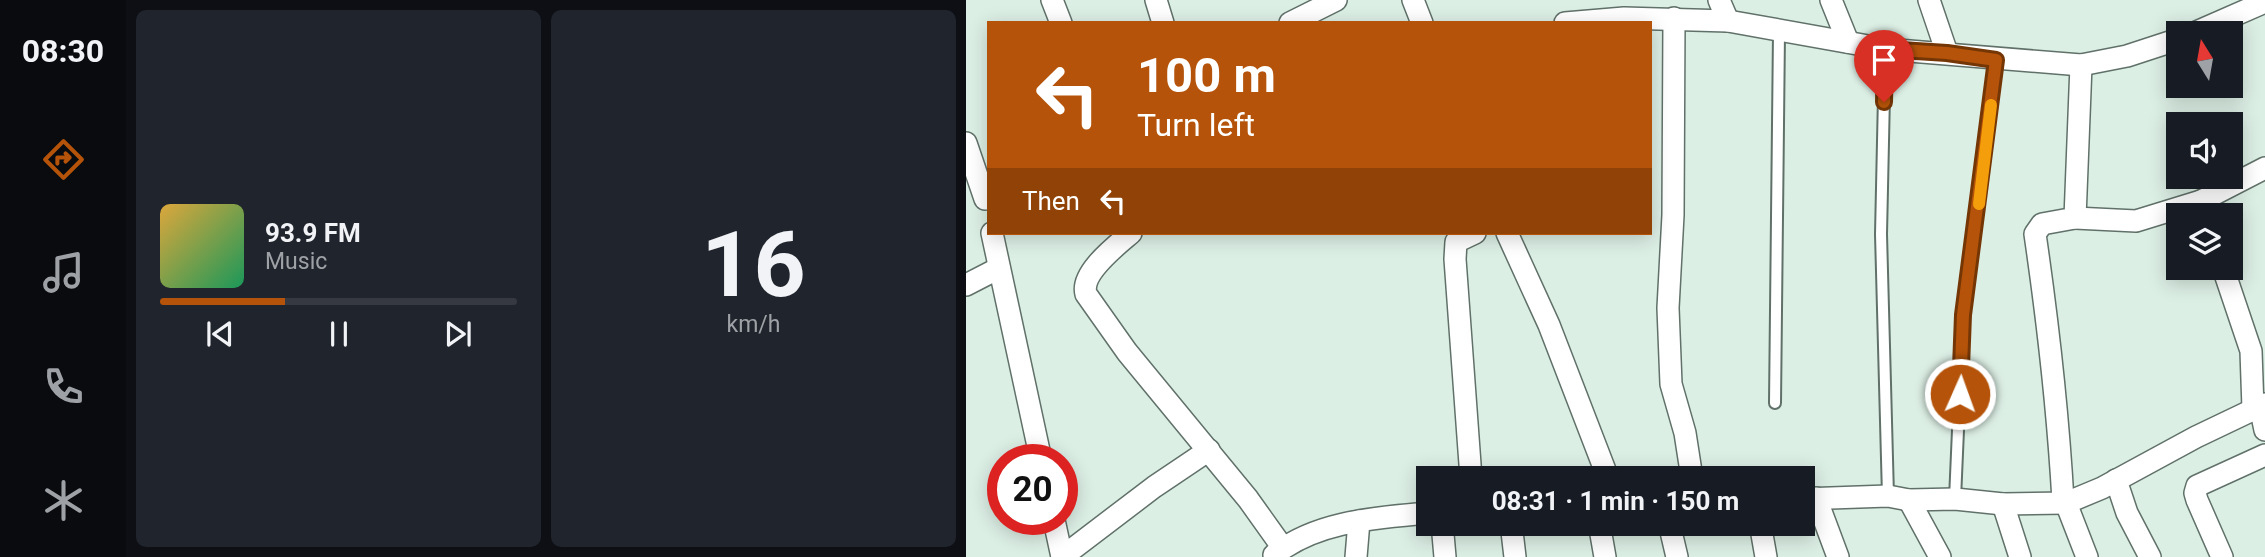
<!DOCTYPE html>
<html lang="en">
<head>
<meta charset="utf-8">
<style>
  :root { --surface:#171b24; --page:#20242c; --text:#f1f3f6; --muted:#9ea1a6; --line:#363941; --accent:#b45309 }
  body { margin:0; font-family:Roboto,sans-serif; background:var(--page); color:var(--text); height:100vh; display:flex; flex-direction:column; font-size:26px; white-space:nowrap }
  * { box-sizing:border-box; margin:0 }
  p { font-size:23px; color:var(--muted) }
  .icon { flex:none; width:38px; height:38px; fill:none; stroke:currentColor; stroke-width:2; stroke-linecap:round; stroke-linejoin:round }
  .map { position:relative; flex:1; overflow:hidden }
  .sheet { display:flex; flex-direction:column; gap:10px; padding:10px; background:#0d0f14; width:840px }
  .sheet>* { flex:none }
  .hud { position:absolute; left:21px; top:21px; width:665px; height:214px; border-radius:0px; box-shadow:0 4px 18px #0003; background:#b45309; color:#fff; overflow:hidden }
  .needle { width:46px; rotate:349deg }
  .tools { position:absolute; left:1200px; top:21px; display:grid; gap:14px }
  .tools a { display:grid; place-items:center; width:77px; height:77px; border-radius:0px; background:var(--surface); box-shadow:0 4px 18px #0003; font-size:35px }
  .speed { position:absolute; left:21px; top:444px; display:flex; gap:14px; font-size:35px; font-weight:700; text-align:center }
  .speed>* { display:grid; place-content:center; width:91px; height:91px; border-radius:50%; background:var(--surface); box-shadow:0 4px 18px #0003; line-height:1 }
  .speed .limit { border:10px solid #d22; background:#fff; color:#111 }
  .pin { position:absolute; display:grid; place-items:center; width:60px; height:60px; color:#fff; margin:-72px -30px; border-radius:50% 50% 50% 0; rotate:-45deg; box-shadow:0 0 7px #0007 }
  .pin .icon { rotate:45deg }
  .me { position:absolute; width:77px; margin:-38px; rotate:2deg; stroke-linejoin:round; filter:drop-shadow(0 0 5px #0008) }
  .turn { display:flex; align-items:center; gap:24px; height:147px; padding:0 35px; font-size:32px }
  .turn .icon { width:91px; height:91px; stroke-width:2.5 }
  .turn b { display:block; font-size:49px; line-height:60px }
  .then { display:flex; align-items:center; height:66px; padding:0 35px; background:#0003; gap:14px; font-size:26px }
  .sheet .widget { flex:1; display:flex; flex-direction:column; justify-content:center; gap:10px; min-width:0; padding:0 24px; border-radius:10px; background:var(--page) }
  .sheet .dial { align-items:center; gap:0 }
  .dial b { font-size:91px; line-height:1 }
  .song { display:flex; align-items:center; gap:21px }
  .cover { width:84px; height:84px; border-radius:10px; background:linear-gradient(135deg,hsl(40 70% 55%),hsl(150 70% 35%)) }
  .played { height:7px; border-radius:4px; background:linear-gradient(90deg,var(--accent) 35%,var(--line) 35%) }
  .keys { display:flex; justify-content:space-around; direction:ltr }
  .sheet .tiles { flex:1; display:grid; gap:10px; grid-template-columns:repeat(2,1fr) }
  .trip { position:absolute; left:450px; top:466px; width:399px; height:70px; border-radius:0px; background:var(--surface); box-shadow:0 4px 18px #0003; font-weight:700; line-height:70px; text-align:center }
  main { display:flex; flex:1; min-height:0 }
  .tab-bar { display:flex; flex-direction:column; width:126px; justify-content:space-around; align-items:center; background:#090b0e; color:var(--muted) }
  .tab-bar .icon { width:49px; height:49px }
  .tab-bar .active { color:var(--accent) }
  .tab-bar b { font-size:32px; color:var(--text) }
  .map>svg:first-child { display:block }
  .lines { fill:none; stroke-linecap:round; stroke-linejoin:round }
  .service-casing { stroke:#607169; stroke-width:14 }
  .minor-casing { stroke:#607169; stroke-width:24 }
  .service { stroke:#fff; stroke-width:10 }
  .minor { stroke:#fff; stroke-width:21 }
  .route-casing { stroke:#753606; stroke-width:18 }
  .route { stroke:#b45309; stroke-width:12 }
  .slow { stroke:#f59e0b; stroke-width:12 }
</style>
</head>
<body>
<main>
<nav class="tab-bar">
<b>08:30</b>
<svg class="icon active" aria-label="directions" viewBox="0 0 24 24"><path d="M12 3l9 9-9 9-9-9zM9 14v-3h6M13 9l2 2-2 2"/></svg>
<svg class="icon" aria-label="music" viewBox="0 0 24 24"><path d="M9 18V5l10-2v13"/><circle cx="6" cy="18" r="3"/><circle cx="16" cy="16" r="3"/></svg>
<svg class="icon" aria-label="phone" viewBox="0 0 24 24"><path d="M5 4h4l2 5-3 2q2 4 5 5l2-3 5 2v4C11 20 4 13 5 4z"/></svg>
<svg class="icon" aria-label="climate" viewBox="0 0 24 24"><path d="M12 3v18M4 7l16 10M4 17L20 7"/></svg>
</nav>
<section class="sheet">
<div class="tiles">
<div class="widget">
<div class="song"><i class="cover"></i><div><b>93.9 FM</b><p>Music</p></div></div>
<div class="played"></div>
<div class="keys"><svg class="icon" aria-label="previous" viewBox="0 0 24 24"><path d="M18 5L8 12l10 7zM5 5v14"/></svg><svg class="icon" aria-label="pause" viewBox="0 0 24 24"><path d="M8 5v14M16 5v14"/></svg><svg class="icon" aria-label="next" viewBox="0 0 24 24"><path d="M6 5l10 7-10 7zM19 5v14"/></svg></div>
</div>
<div class="widget dial"><b>16</b><p>km/h</p></div>
</div>
</section>
<div class="map">
<svg width="1299" height="557" viewBox="0 0 1299 557">
  <rect width="100%" height="100%" fill="#dcefe5"/>
  <g class="lines">
    <defs>
      <g id="service">
        <polyline points="919,49 915,234 922,496"/>
        <polyline points="809,403 813,32"/>
        <polyline points="989,499 997,315 1030,60"/>
      </g>
      <g id="minor">
        <polyline points="86,0 95,23"/>
        <polyline points="190,0 197,23"/>
        <polyline points="447,0 456,23"/>
        <polyline points="753,0 762,21"/>
        <polyline points="865,0 882,42"/>
        <polyline points="963,0 981,53"/>
        <polyline points="708,18 707,215 702,308 705,384 719,433 726,478"/>
        <polyline points="324,23 370,0"/>
        <polyline points="599,23 658,18 762,21 919,49 1115,65 1161,56 1213,39"/>
        <polyline points="1228,33 1299,2"/>
        <polyline points="0,143 19,199 23,197"/>
        <polyline points="1239,213 1235,201 1299,168"/>
        <polyline points="1109,218 1170,221 1235,201"/>
        <polyline points="26,233 75,460"/>
        <path d="M165 233C150 246 114 273 120 294L161 352 282 499 317 548"/>
        <polyline points="541,233 583,325 642,478"/>
        <polyline points="1257,268 1285,351 1287,409"/>
        <polyline points="0,285 33,268"/>
        <polyline points="1294,406 1299,430"/>
        <polyline points="505,478 489,259 490,242 509,233"/>
        <polyline points="1150,480 1161,513 1184,557"/>
        <polyline points="850,498 872,557"/>
        <polyline points="836,499 922,496 943,500 989,499 1037,504 1100,503 1136,488 1230,437 1299,404"/>
        <polyline points="943,500 974,557"/>
        <path d="M1097 501C1092 412 1082 323 1069 234L1076 224 1109 218 1115 65"/>
        <polyline points="1100,503 1121,557"/>
        <polyline points="1037,504 1054,557"/>
        <polyline points="88,520 96,557"/>
        <polyline points="476,523 479,557"/>
        <polyline points="545,523 549,557"/>
        <polyline points="633,523 639,557"/>
        <polyline points="703,523 711,557"/>
        <polyline points="794,523 800,557"/>
        <path d="M308 555C351 521 409 518 462 513"/>
        <polyline points="96,557 188,487 243,450"/>
        <polyline points="390,557 393,521"/>
        <polyline points="1256,557 1231,500 1229,493 1231,486 1299,455"/>
      </g>
    </defs>
    <use href="#service" class="service-casing"/>
    <use href="#minor" class="minor-casing"/>
    <use href="#service" class="service"/>
    <use href="#minor" class="minor"/>
  </g>
  <g class="lines">
    <defs>
      <polyline id="route" points="918,102 919,49 981,53 1030,60 997,315 994,394"/>
    </defs>
    <use href="#route" class="route-casing"/>
    <use href="#route" class="route"/>
    <polyline class="slow" points="1013,204 1025,105"/>
  </g>
</svg>
<div class="tools">
<a><svg class="needle" viewBox="-14 -14 28 28"><path d="M0-13l5 13h-10z" fill="#e53935"/><path d="M0 13l5-13h-10z" fill="#9ea1a6"/></svg></a>
<a><svg class="icon" aria-label="sound" viewBox="0 0 24 24"><path d="M4 9h4l5-4v14l-5-4H4zM17 9q2 3 0 6"/></svg></a>
<a><svg class="icon" aria-label="layers" viewBox="0 0 24 24"><path d="M12 4l9 5-9 5-9-5zM3 14l9 5 9-5"/></svg></a>
</div>
<div class="speed"><div class="limit">20</div></div>
<div class="pin" style="left:918px;top:102px;background:#d93025"><svg class="icon" aria-label="arrive" viewBox="0 0 24 24"><path d="M6 21V4h12l-3 4 3 4H6"/></svg></div>
<svg class="me" style="left:994px;top:394px" viewBox="-20 -20 40 40"><circle r="17" fill="#b45309" stroke="#fff" stroke-width="3"/><path d="M0-11L8 9 0 5-8 9z" fill="#fff"/></svg>
<div class="trip">08:31 · 1 min · 150 m</div>
<div class="hud">
<div class="turn"><svg class="icon" aria-label="left" viewBox="0 0 24 24"><path d="M17 20v-9H6M10 6l-5 5 5 5"/></svg><div><b>100 m</b>Turn left</div></div>
<div class="then">Then<svg class="icon" aria-label="left" viewBox="0 0 24 24"><path d="M17 20v-9H6M10 6l-5 5 5 5"/></svg></div>
</div>
</div>
</main>
</body>
</html>
